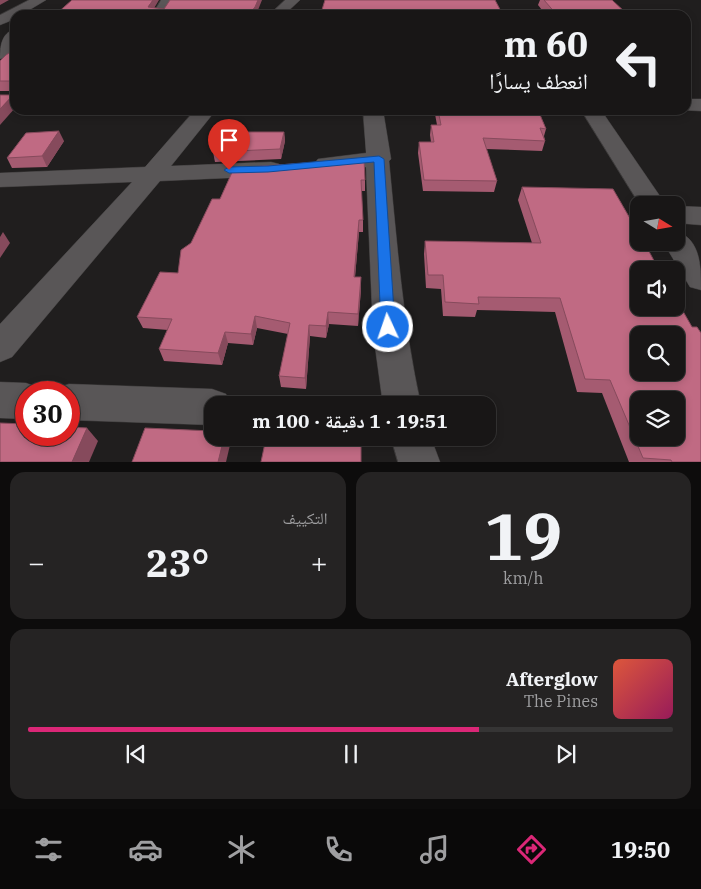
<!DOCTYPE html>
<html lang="ar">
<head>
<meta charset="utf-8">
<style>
  :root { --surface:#181616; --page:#252323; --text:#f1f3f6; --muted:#9f9fa1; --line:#363535; --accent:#db2777 }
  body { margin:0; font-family:"IBM Plex Serif","Noto Naskh Arabic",serif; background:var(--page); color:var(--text); direction:rtl; height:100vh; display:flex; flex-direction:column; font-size:19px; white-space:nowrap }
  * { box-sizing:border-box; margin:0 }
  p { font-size:16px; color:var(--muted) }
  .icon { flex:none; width:28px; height:28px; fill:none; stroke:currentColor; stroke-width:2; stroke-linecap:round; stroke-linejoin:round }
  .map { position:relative; height:462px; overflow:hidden; direction:ltr }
  .drawer { display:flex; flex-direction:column; gap:10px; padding:10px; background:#0d0c0c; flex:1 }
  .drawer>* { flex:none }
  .top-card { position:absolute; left:10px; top:10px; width:681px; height:105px; border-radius:15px; box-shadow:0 2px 8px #0003,0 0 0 1px var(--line); direction:rtl; background:#181616; color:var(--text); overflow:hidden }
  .needle { width:32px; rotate:101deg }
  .buttons { position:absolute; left:630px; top:196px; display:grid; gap:10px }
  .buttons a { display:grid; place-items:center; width:55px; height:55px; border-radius:10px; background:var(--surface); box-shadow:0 2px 8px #0003,0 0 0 1px var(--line); font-size:25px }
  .speed { position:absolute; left:15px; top:381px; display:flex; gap:10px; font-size:25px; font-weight:700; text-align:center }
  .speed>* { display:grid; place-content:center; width:65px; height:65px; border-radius:50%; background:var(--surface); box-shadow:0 2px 8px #0003,0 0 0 1px var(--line); line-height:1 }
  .speed .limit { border:8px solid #d22; background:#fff; color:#111 }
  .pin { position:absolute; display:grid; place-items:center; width:42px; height:42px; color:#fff; margin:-51px -21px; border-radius:50% 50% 50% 0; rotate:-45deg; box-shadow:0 0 5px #0007 }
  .pin .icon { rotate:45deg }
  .me { position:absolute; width:55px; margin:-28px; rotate:357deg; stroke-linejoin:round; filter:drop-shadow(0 0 4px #0008) }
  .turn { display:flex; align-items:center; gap:18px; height:105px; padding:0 20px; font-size:22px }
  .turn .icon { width:65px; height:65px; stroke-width:2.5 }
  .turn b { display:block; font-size:35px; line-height:42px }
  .big { font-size:38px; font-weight:700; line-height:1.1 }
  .drawer .widget { flex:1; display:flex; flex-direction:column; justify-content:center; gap:8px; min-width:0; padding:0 18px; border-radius:15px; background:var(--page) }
  .drawer .dial { align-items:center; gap:0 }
  .dial b { font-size:65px; line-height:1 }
  .song { display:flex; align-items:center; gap:15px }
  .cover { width:60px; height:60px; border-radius:8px; background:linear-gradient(135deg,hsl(10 70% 55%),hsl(330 70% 35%)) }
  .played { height:5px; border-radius:2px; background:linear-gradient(90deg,var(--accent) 70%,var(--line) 70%) }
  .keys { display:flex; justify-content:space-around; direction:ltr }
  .heat { display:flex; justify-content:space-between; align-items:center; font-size:28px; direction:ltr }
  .drawer .tiles { flex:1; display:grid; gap:10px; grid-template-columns:1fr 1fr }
  .widget:last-child { grid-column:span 2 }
  .trip { position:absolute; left:204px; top:396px; width:292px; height:50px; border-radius:15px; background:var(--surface); box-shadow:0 2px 8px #0003,0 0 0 1px var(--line); font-weight:700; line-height:50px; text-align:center; direction:rtl }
  .tab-bar { display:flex; height:80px; justify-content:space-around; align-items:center; background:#0a0909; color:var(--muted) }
  .tab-bar .icon { width:35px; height:35px }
  .tab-bar .active { color:var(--accent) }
  .tab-bar b { font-size:22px; color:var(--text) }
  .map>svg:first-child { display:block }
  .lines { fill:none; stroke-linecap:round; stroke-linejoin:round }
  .minor-casing { stroke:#3d3b3b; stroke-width:1 }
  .minor { fill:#595657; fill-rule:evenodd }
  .wall { fill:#a55b71 }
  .shaded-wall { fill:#864a5c }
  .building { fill:#c06a83; stroke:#864a5c; fill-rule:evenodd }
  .route { fill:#1a73e8; stroke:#114b97 }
</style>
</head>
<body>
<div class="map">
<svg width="701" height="462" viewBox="0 0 701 462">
  <rect width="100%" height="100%" fill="#201e1e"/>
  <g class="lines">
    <defs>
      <g id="minor">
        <polygon points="29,0 46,0 21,15 15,15 15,19 0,25 0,15"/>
        <polygon points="161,0 175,0 166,15 152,15"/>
        <polygon points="285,0 300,0 284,15 269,15"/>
        <path d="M15 29V45L6 57 0 59C0 47 1 33 15 29Z"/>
        <polygon points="686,99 701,99 701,111 682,110 686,110"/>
        <polygon points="195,110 216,110 171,166 271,162 279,164 283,169 279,174 271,176 160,181 12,357 0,362 0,324 132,182 0,187 0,173 145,167"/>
        <path d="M363 110H383L391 159 389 161C397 243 403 324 421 405H383L373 332 366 167 326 171 318 169 314 164 318 159 366 153Z"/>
        <polygon points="581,110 601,110 666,205 640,205"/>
        <polygon points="676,206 701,207 701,225 676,223"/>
        <path d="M676 231C701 239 701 267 701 290L690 287 663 242H676Z"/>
        <polygon points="0,382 26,383 39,388 41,392 26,392 26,419 0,418"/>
        <polygon points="69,384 212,389 226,394 230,405 212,405 212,425 69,420 69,392 54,392 55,389"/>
        <polygon points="391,438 431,438 440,462 398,462"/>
      </g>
    </defs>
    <use href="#minor" class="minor-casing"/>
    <use href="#minor" class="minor"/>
  </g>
  <g class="wall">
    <polygon points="540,0 612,0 628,15 546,15 538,5"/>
    <polygon points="15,49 11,95 11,91 0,91 0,61"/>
    <polygon points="436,110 538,110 546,129 544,136 545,141 542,151 486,149 497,181 494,192 423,191 418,153 419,142 431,142 430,135 431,125 437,125 435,114"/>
    <polygon points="284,132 285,141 281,159 215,162 213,152"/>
    <polygon points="64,141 47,167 12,168 7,158"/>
    <polygon points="234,168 365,180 365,191 361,191 363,220 363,232 359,232 355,277 361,289 358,326 329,324 326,338 310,336 306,389 281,387 279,376 288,334 257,328 253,345 228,343 222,365 164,361 159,349 168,330 143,328 137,317 178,273 191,243 220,199"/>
    <polygon points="522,187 701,462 629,462 602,393 577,392 555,312 477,310 475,317 443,316 441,289 426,288 424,254 425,241 532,243 518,200"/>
  </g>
  <g class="shaded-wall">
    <polygon points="0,0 9,0 0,5"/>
    <polygon points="153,0 159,0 150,15 148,7"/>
    <polygon points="258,0 262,0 256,15 250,13"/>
    <polygon points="15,93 15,108 0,125 0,109"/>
    <polygon points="59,131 64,141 47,167 42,156"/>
    <polygon points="284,132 285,141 281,159 280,149"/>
    <polygon points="359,220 359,232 354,288 354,277"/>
    <polygon points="3,232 10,243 0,258 0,237"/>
    <polygon points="361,277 361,289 358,326 358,314"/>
    <polygon points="328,312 329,324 326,338 326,326"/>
    <polygon points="255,316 257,328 253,345 251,334"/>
    <polygon points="309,325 310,336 306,389 305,378"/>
    <polygon points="225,332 228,343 222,365 218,353"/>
    <polygon points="87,428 98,441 89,462 72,462"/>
    <polygon points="224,438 227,438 230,445 226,462 218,462"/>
  </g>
  <g class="building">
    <polygon points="72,0 153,0 148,7 164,9 170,0 258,0 255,7 250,13 321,13 325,0 495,0 503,15 55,15"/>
    <polygon points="544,0 612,0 628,15 557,15"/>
    <polygon points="15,49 15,93 0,109 0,95 11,95 12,81 0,81 0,61 6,55"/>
    <polygon points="438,110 538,110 546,129 540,128 545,141 483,138 497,181 424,180 419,142 434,142 431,125 441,125"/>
    <polygon points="59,131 42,156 7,158 26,133"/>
    <polygon points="220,132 284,132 280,149 213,152"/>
    <polygon points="364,159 365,180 361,180 363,220 359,220 354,277 361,277 358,314 328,312 326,326 309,325 305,378 279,376 290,323 255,316 251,334 225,332 218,353 159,349 172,319 137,317 160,272 178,273 181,250 191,243 212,199 220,199 234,168"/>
    <path d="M522 187 613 189 639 234V242H644L659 270H639V308H676V299L692 327H697L701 333V462H672L671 460 643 458 610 380 585 379 560 298 478 297 479 304 445 302 443 275H428L425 241 541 243ZM639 335H676V372H639ZM639 400H676V438H639Z"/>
    <polygon points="0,423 26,424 26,435 69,435 69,427 87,428 72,462 0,462"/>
    <polygon points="145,428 212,431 212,438 224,438 218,462 132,462"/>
    <polygon points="266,438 361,438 361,462 261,462"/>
  </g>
  <polygon class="route" points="379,156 384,159 395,327 393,331 388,332 383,331 381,327 374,162 268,172 229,173 224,170 229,167 268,166"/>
</svg>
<div class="buttons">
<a><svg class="needle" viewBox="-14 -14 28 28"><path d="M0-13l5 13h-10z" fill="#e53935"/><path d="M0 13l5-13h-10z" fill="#9f9fa1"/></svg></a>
<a><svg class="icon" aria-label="sound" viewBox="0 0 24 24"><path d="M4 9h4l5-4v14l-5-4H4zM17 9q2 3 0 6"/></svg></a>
<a><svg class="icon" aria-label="search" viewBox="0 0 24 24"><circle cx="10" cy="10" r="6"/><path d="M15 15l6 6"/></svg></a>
<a><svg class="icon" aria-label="layers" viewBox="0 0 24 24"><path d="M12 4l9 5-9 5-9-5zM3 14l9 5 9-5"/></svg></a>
</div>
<div class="speed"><div class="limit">30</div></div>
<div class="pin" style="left:229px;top:170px;background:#d93025"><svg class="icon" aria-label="arrive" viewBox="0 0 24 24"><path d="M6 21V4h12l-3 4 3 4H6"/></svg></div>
<svg class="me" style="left:388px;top:327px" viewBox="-20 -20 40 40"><circle r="17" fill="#1a73e8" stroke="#fff" stroke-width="3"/><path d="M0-11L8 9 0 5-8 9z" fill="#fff"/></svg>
<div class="trip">19:51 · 1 دقيقة · 100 m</div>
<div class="top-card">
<div class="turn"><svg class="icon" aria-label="left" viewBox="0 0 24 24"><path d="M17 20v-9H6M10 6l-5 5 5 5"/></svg><div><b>60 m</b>انعطف يسارًا</div></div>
</div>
</div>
<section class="drawer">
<div class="tiles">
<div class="widget dial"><b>19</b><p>km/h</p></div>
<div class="widget"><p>التكييف</p>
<div class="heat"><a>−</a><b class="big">23°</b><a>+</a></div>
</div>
<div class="widget">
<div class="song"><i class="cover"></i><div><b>Afterglow</b><p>The Pines</p></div></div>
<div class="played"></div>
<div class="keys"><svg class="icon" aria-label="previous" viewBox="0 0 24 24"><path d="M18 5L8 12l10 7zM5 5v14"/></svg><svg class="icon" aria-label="pause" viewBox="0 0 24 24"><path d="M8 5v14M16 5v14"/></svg><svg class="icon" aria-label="next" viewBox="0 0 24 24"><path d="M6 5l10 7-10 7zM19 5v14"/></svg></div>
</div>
</div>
</section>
<nav class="tab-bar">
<b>19:50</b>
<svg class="icon active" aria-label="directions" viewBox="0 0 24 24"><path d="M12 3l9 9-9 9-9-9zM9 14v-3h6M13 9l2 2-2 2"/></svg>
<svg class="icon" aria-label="music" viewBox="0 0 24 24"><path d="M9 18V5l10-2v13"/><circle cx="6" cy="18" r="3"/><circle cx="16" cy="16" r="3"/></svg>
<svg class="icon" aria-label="phone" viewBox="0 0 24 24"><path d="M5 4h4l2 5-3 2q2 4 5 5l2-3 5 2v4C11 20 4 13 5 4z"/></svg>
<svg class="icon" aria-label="climate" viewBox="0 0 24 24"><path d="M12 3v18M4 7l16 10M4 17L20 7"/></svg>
<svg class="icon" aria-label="car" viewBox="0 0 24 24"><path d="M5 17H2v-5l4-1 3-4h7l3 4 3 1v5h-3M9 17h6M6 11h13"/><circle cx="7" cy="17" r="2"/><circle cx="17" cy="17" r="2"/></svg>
<svg class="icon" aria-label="filters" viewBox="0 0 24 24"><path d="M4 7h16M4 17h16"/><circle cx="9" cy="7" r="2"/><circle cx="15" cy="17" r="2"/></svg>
</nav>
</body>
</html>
